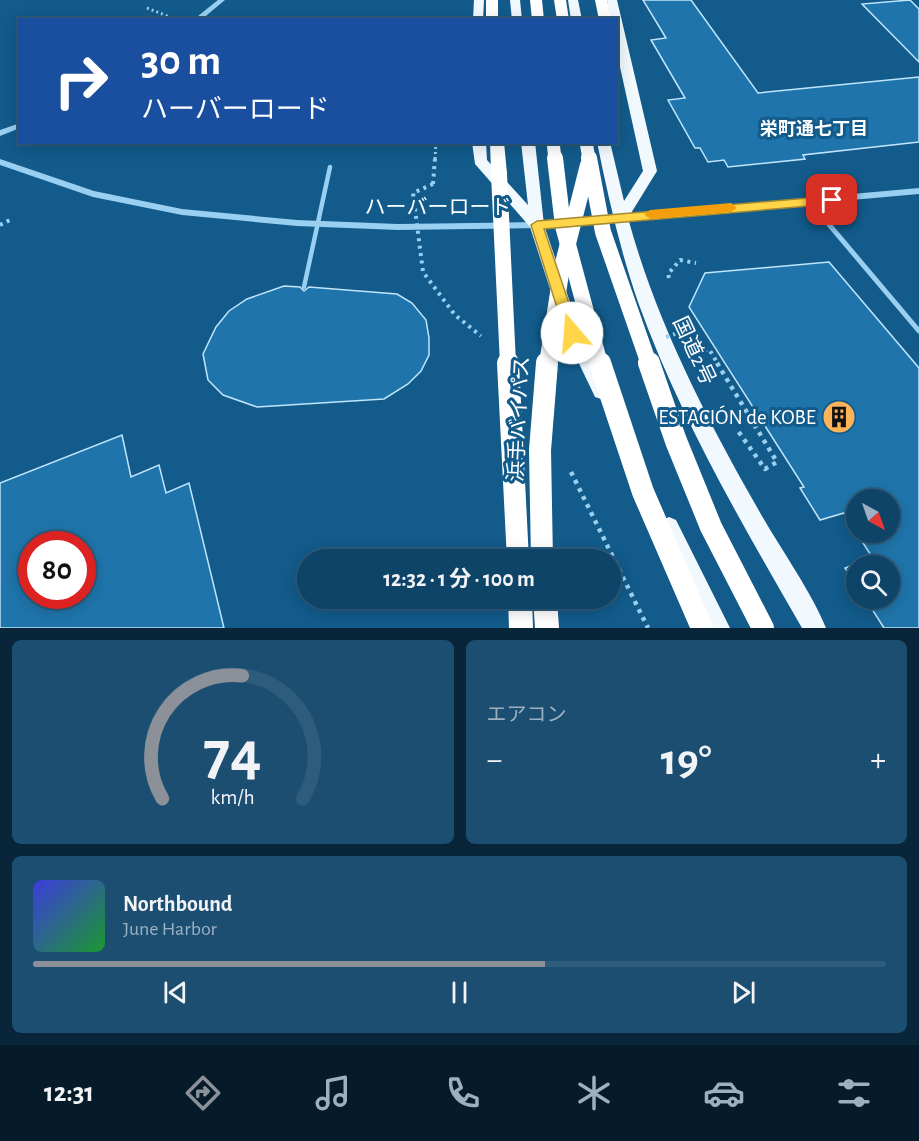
<!DOCTYPE html>
<html lang="ja">
<head>
<meta charset="utf-8">
<style>
  :root { --surface:#0e4468; --page:#1c4e71; --text:#f1f3f6; --muted:#9bb0c0; --line:#2e5c7c; --accent:#8c9099 }
  body { margin:0; font-family:"Alegreya Sans","Noto Sans JP",sans-serif; background:var(--page); color:var(--text); height:100vh; display:flex; flex-direction:column; font-size:22px; white-space:nowrap }
  * { box-sizing:border-box; margin:0 }
  p { font-size:20px; color:var(--muted) }
  .icon { flex:none; width:33px; height:33px; fill:none; stroke:currentColor; stroke-width:2; stroke-linecap:round; stroke-linejoin:round }
  .map { position:relative; height:628px; overflow:hidden }
  .side { display:flex; flex-direction:column; gap:12px; padding:12px; background:#082539; flex:1 }
  .side>* { flex:none }
  .hud { position:absolute; left:18px; top:18px; width:600px; height:126px; border-radius:0px; box-shadow:0 3px 15px #0003,0 0 0 2px var(--line); background:#1a4fa0; color:#fff; overflow:hidden }
  .needle { width:39px; rotate:140deg }
  .tools { position:absolute; left:846px; top:489px; display:grid; gap:12px }
  .tools a { display:grid; place-items:center; width:54px; height:54px; border-radius:50%; background:var(--surface); box-shadow:0 3px 15px #0003,0 0 0 2px var(--line); font-size:30px }
  .speed { position:absolute; left:18px; top:531px; display:flex; gap:12px; font-size:30px; font-weight:700; text-align:center }
  .speed>* { display:grid; place-content:center; width:78px; height:78px; border-radius:50%; background:var(--surface); box-shadow:0 3px 15px #0003,0 0 0 2px var(--line); line-height:1 }
  .speed .limit { border:9px solid #d22; background:#fff; color:#111 }
  .pin { position:absolute; display:grid; place-items:center; width:51px; height:51px; color:#fff; margin:-26px; border-radius:12px; box-shadow:0 3px 9px #0006 }
  .me { position:absolute; width:66px; margin:-33px; rotate:342deg; stroke-linejoin:round; filter:drop-shadow(0 0 4px #0008) }
  .turn { display:flex; align-items:center; gap:21px; height:126px; padding:0 24px; font-size:27px }
  .turn .icon { width:78px; height:78px; stroke-width:2.5 }
  .turn b { display:block; font-size:42px; line-height:51px }
  .big { font-size:45px; font-weight:700; line-height:1.1 }
  .side .widget { flex:1; display:flex; flex-direction:column; justify-content:center; gap:9px; min-width:0; padding:0 21px; border-radius:9px; background:var(--page) }
  .side .dial { align-items:center; gap:0 }
  .dial svg { height:156px; overflow:visible; fill:none; stroke:var(--line); stroke-width:7; stroke-linecap:round; text-anchor:middle }
  .dial text { fill:var(--text); stroke:none }
  .song { display:flex; align-items:center; gap:18px }
  .cover { width:72px; height:72px; border-radius:9px; background:linear-gradient(135deg,hsl(240 70% 55%),hsl(130 70% 35%)) }
  .played { height:6px; border-radius:3px; background:linear-gradient(90deg,var(--accent) 60%,var(--line) 60%) }
  .keys { display:flex; justify-content:space-around; direction:ltr }
  .heat { display:flex; justify-content:space-between; align-items:center; font-size:33px; direction:ltr }
  .side .tiles { flex:1; display:grid; gap:12px; grid-template-columns:1fr 1fr }
  .widget:last-child { grid-column:span 2 }
  .trip { position:absolute; left:297px; top:549px; width:324px; height:60px; border-radius:30px; background:var(--surface); box-shadow:0 3px 15px #0003,0 0 0 2px var(--line); font-weight:700; line-height:60px; text-align:center }
  .menu { display:flex; height:96px; justify-content:space-around; align-items:center; background:#061b2a; color:var(--muted) }
  .menu .icon { width:42px; height:42px }
  .menu .active { color:var(--accent) }
  .menu b { font-size:27px; color:var(--text) }
  .map>svg:first-child { display:block }
  .building { fill:#1f75ab; stroke:#c0e5fc; stroke-width:1.5; fill-rule:evenodd }
  .lines { fill:none; stroke-linecap:round; stroke-linejoin:round }
  .path-far2 { stroke:#99cff1; stroke-width:3; stroke-dasharray:2 3; stroke-linecap:butt }
  .path-far1 { stroke:#99cff1; stroke-width:4; stroke-dasharray:3 4.5; stroke-linecap:butt }
  .path { stroke:#99cff1; stroke-width:4.5; stroke-dasharray:4 5; stroke-linecap:butt }
  .minor { stroke:#99cff1; stroke-width:5 }
  .tertiary { fill:#99cff1; fill-rule:evenodd }
  .trunk { fill:#f1f9ff; fill-rule:evenodd }
  .motorway { fill:#fff; fill-rule:evenodd }
  .path-bridge { stroke:#99cff1; stroke-width:4; stroke-dasharray:3 4.5; stroke-linecap:butt }
  .service-bridge { stroke:#99cff1; stroke-width:4.5 }
  .motorway-bridge-far2 { stroke:#fff; stroke-width:13 }
  .motorway-bridge-far1 { stroke:#fff; stroke-width:16 }
  .motorway-bridge { stroke:#fff; stroke-width:22 }
  .route { fill:#ffd54a; stroke:#a68a30; stroke-width:1.5 }
  .slow { fill:#f59e0b }
  .labels { text-anchor:middle; dominant-baseline:central; stroke-width:6; stroke-linejoin:round; paint-order:stroke }
  .far-neighbourhood-label { font-size:18px; font-weight:bold; fill:#fff; stroke:#125b8b }
  .street-label { font-size:21px; fill:#fff; stroke:#125b8b }
  .poi-label { font-size:21px; fill:#fff; stroke:#125b8b; text-anchor:end }
</style>
</head>
<body>
<div class="map">
<svg width="919" height="628" viewBox="0 0 919 628">
  <rect width="100%" height="100%" fill="#125b8b"/>
  <g class="building">
    <polygon points="643,0 691,0 758,93 919,77 919,142 803,155 805,159 728,167 724,160 708,162 700,148 695,148 668,100 685,98 651,40 666,38"/>
    <polygon points="910,0 919,9 919,62 862,4"/>
    <path d="M829 262 919 368V628H884L865 598H890V566H856V585L845 568 872 557 844 513 820 520 800 488 804 487 689 307 705 273ZM856 500H890V532H856Z"/>
    <polygon points="284,286 300,287 304,291 309,287 397,294 412,303 426,320 429,338 429,355 421,371 408,384 384,399 257,407 223,395 208,380 203,354 216,327 229,311 247,299"/>
    <path d="M122 435 131 477 159 465 166 493 189 483 224 628H0V483ZM32 544H82V596H32Z"/>
  </g>
  <g class="lines">
    <g class="path-far2">
      <polyline points="147,8 175,19"/>
      <polyline points="435,159 436,142"/>
    </g>
    <g class="path-far1">
      <polyline points="433,184 435,158"/>
      <polyline points="0,225 10,220"/>
      <polyline points="669,278 668,274 680,260 696,263"/>
      <polyline points="697,352 709,349 718,364"/>
    </g>
    <g class="path">
      <polyline points="717,363 777,462 765,469 738,431"/>
      <polyline points="571,472 648,628"/>
    </g>
    <polyline class="minor" points="810,202 919,331"/>
    <g class="tertiary">
      <polygon points="218,0 225,0 201,20 193,20"/>
      <polygon points="20,123 20,128 0,136 0,130"/>
      <polygon points="0,159 94,191 182,209 297,220 398,224 537,222 919,188 919,194 537,228 398,230 297,226 182,215 93,197 0,165"/>
    </g>
    <g class="trunk">
      <polygon points="474,0 484,0 483,20 473,20"/>
      <polygon points="510,0 520,0 522,20 512,20"/>
      <polygon points="568,0 578,0 582,20 571,20"/>
      <path d="M607 0H617L657 171 628 218C656 321 705 416 758 509 779 547 810 589 826 628H802C742 524 679 416 638 302 620 250 608 196 597 142H610L624 201 643 171 616 49V20H610Z"/>
      <polygon points="472,142 486,142 487,160 528,205 521,142 535,142 544,225 580,332 610,391 607,397 601,399 595,397 564,332 530,227 475,164"/>
      <polygon points="669,517 676,520 730,628 707,628 659,527 662,520"/>
    </g>
    <g class="motorway">
      <rect x="486" y="0" width="12" height="20"/>
      <polygon points="530,0 542,0 544,20 532,20"/>
      <polygon points="554,0 566,0 569,20 557,20"/>
      <polygon points="595,0 607,0 611,20 599,20"/>
      <polygon points="490,142 504,142 507,174 504,178 494,178 491,174"/>
      <polygon points="508,598 532,598 533,628 509,628"/>
      <polygon points="533,598 557,598 559,628 535,628"/>
    </g>
    <g class="path-bridge">
      <polyline points="433,184 413,193 423,272 455,315 481,336"/>
      <polyline points="666,337 687,330"/>
    </g>
    <polyline class="service-bridge" points="304,287 330,167"/>
    <g class="motorway-bridge-far2">
      <polyline points="553,142 555,159"/>
      <polyline points="586,142 589,159"/>
    </g>
    <g class="motorway-bridge-far1">
      <polyline points="555,158 563,226 600,364"/>
      <polyline points="589,158 603,232 649,364"/>
      <polyline points="499,174 508,364"/>
      <polyline points="547,364 562,267 588,165"/>
    </g>
    <g class="motorway-bridge">
      <polyline points="508,363 518,560"/>
      <polyline points="600,363 643,492 702,628"/>
      <polyline points="649,363 676,441 711,527 763,628"/>
      <polyline points="542,560 540,450 547,363"/>
    </g>
  </g>
  <polygon class="route" points="832,196 838,200 832,204 544,229 579,333 572,338 565,333 531,225 537,221"/>
  <polygon class="slow" points="731,203 737,208 731,212 650,219 644,214 650,210"/>
  <defs>
    <symbol id="building-disc" viewBox="-11 -11 22 22"><circle r="9.5" fill="#ffb359" stroke="#125b8b"/><path d="M-4-6H4V6H1V3H-1V6H-4ZM-2.5-4.3h1.7v1.8h-1.7ZM.8-4.3h1.7v1.8H.8ZM-2.5-1h1.7V.8h-1.7ZM.8-1h1.7V.8H.8Z" fill="#111"/></symbol>
  </defs>
  <g fill-rule="evenodd">
    <use href="#building-disc" x="820" y="398" width="38" height="38"/>
  </g>
  <g class="labels">
    <g class="far-neighbourhood-label">
      <text x="814" y="130">栄町通七丁目</text>
    </g>
    <g class="street-label">
      <text x="438" y="207">ハーバーロード</text>
      <text transform="translate(694 351) rotate(65)">国道2号</text>
      <text transform="translate(519 419) rotate(-87)">浜手バイパス</text>
    </g>
    <g class="poi-label">
      <text x="816" y="417">ESTACIÓN de KOBE</text>
    </g>
  </g>
</svg>
<div class="tools">
<a><svg class="needle" viewBox="-14 -14 28 28"><path d="M0-13l5 13h-10z" fill="#e53935"/><path d="M0 13l5-13h-10z" fill="#9bb0c0"/></svg></a>
<a><svg class="icon" aria-label="search" viewBox="0 0 24 24"><circle cx="10" cy="10" r="6"/><path d="M15 15l6 6"/></svg></a>
</div>
<div class="speed"><div class="limit">80</div></div>
<div class="pin" style="left:832px;top:200px;background:#d93025"><svg class="icon" aria-label="arrive" viewBox="0 0 24 24"><path d="M6 21V4h12l-3 4 3 4H6"/></svg></div>
<svg class="me" style="left:572px;top:333px" viewBox="-20 -20 40 40"><circle r="19" fill="#fff"/><path d="M0-13L10 11 0 6-10 11z" fill="#ffd54a"/></svg>
<div class="trip">12:32 · 1 分 · 100 m</div>
<div class="hud">
<div class="turn"><svg class="icon" aria-label="right" viewBox="0 0 24 24"><path d="M7 20v-9h11M14 6l5 5-5 5"/></svg><div><b>30 m</b>ハーバーロード</div></div>
</div>
</div>
<section class="side">
<div class="tiles">
<div class="widget dial"><svg viewBox="0 0 100 80">
<path d="M14 69A42 42 0 1 1 86 69"/>
<path d="M14 69A42 42 0 0 1 55 6" stroke="#8c9099"/>
<text x="50" y="56" font-size="32" font-weight="700">74</text>
<text x="50" y="72" font-size="11">km/h</text>
</svg></div>
<div class="widget"><p>エアコン</p>
<div class="heat"><a>−</a><b class="big">19°</b><a>+</a></div>
</div>
<div class="widget">
<div class="song"><i class="cover"></i><div><b>Northbound</b><p>June Harbor</p></div></div>
<div class="played"></div>
<div class="keys"><svg class="icon" aria-label="previous" viewBox="0 0 24 24"><path d="M18 5L8 12l10 7zM5 5v14"/></svg><svg class="icon" aria-label="pause" viewBox="0 0 24 24"><path d="M8 5v14M16 5v14"/></svg><svg class="icon" aria-label="next" viewBox="0 0 24 24"><path d="M6 5l10 7-10 7zM19 5v14"/></svg></div>
</div>
</div>
</section>
<nav class="menu">
<b>12:31</b>
<svg class="icon active" aria-label="directions" viewBox="0 0 24 24"><path d="M12 3l9 9-9 9-9-9zM9 14v-3h6M13 9l2 2-2 2"/></svg>
<svg class="icon" aria-label="music" viewBox="0 0 24 24"><path d="M9 18V5l10-2v13"/><circle cx="6" cy="18" r="3"/><circle cx="16" cy="16" r="3"/></svg>
<svg class="icon" aria-label="phone" viewBox="0 0 24 24"><path d="M5 4h4l2 5-3 2q2 4 5 5l2-3 5 2v4C11 20 4 13 5 4z"/></svg>
<svg class="icon" aria-label="climate" viewBox="0 0 24 24"><path d="M12 3v18M4 7l16 10M4 17L20 7"/></svg>
<svg class="icon" aria-label="car" viewBox="0 0 24 24"><path d="M5 17H2v-5l4-1 3-4h7l3 4 3 1v5h-3M9 17h6M6 11h13"/><circle cx="7" cy="17" r="2"/><circle cx="17" cy="17" r="2"/></svg>
<svg class="icon" aria-label="filters" viewBox="0 0 24 24"><path d="M4 7h16M4 17h16"/><circle cx="9" cy="7" r="2"/><circle cx="15" cy="17" r="2"/></svg>
</nav>
</body>
</html>
